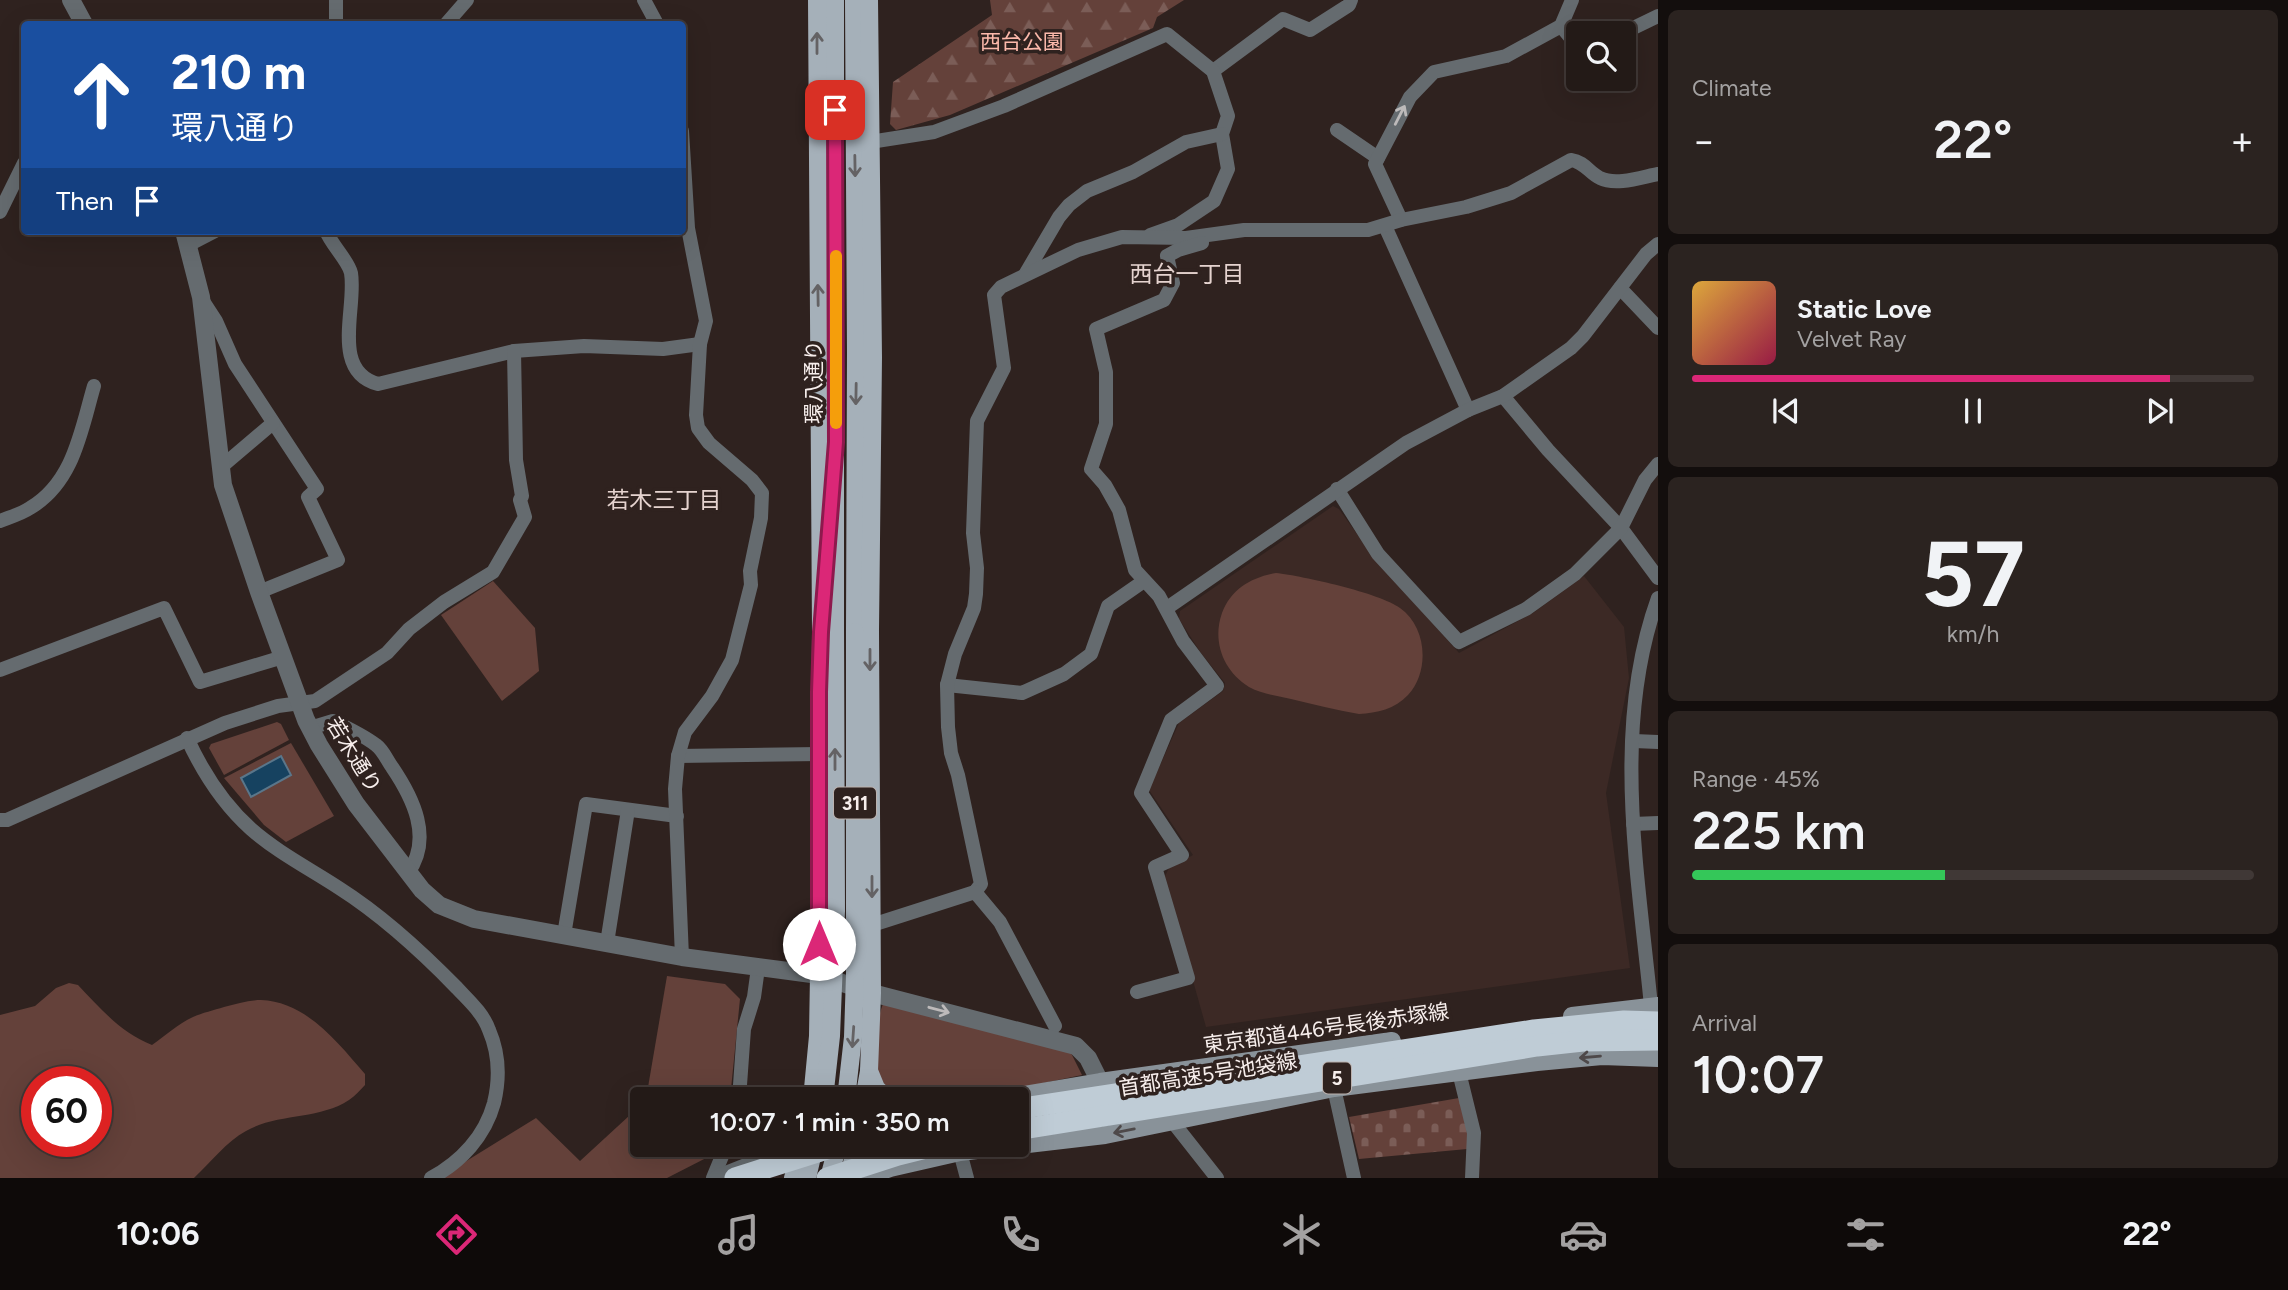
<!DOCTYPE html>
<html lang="en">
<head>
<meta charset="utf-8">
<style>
  :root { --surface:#231a17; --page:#2b2320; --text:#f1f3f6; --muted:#a3a1a1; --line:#403836; --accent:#db2777 }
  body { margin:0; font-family:Figtree,"Noto Sans JP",sans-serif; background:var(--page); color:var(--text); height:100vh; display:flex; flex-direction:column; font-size:26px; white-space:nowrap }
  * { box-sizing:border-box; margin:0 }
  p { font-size:23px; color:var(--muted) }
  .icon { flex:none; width:38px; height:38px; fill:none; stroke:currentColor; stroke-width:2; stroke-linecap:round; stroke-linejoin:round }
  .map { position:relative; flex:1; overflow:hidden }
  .drawer { display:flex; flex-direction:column; gap:10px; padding:10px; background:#130e0d; width:630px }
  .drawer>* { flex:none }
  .guide { position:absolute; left:21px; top:21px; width:665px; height:214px; border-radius:7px; box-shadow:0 7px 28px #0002,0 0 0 2px var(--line); background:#1a4fa0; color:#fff; overflow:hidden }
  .tools { position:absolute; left:1566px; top:21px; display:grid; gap:14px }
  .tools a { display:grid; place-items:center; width:70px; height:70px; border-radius:7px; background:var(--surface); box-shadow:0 7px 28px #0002,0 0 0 2px var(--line); font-size:35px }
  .speed { position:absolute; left:21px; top:1066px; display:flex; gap:14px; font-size:35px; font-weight:700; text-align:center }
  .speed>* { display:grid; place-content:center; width:91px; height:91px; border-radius:50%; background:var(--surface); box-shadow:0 7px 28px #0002,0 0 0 2px var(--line); line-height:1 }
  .speed .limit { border:10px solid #d22; background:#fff; color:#111 }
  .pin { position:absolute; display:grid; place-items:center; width:60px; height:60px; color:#fff; margin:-30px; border-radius:14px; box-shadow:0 4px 10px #0006 }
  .me { position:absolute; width:77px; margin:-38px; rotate:0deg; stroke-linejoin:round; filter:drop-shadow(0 0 5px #0008) }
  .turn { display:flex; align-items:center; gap:24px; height:147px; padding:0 35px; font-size:32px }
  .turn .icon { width:91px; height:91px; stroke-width:2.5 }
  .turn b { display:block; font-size:49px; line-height:60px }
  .then { display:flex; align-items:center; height:66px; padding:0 35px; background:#0003; gap:14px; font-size:26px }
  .big { font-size:52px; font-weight:600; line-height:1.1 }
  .drawer .tile { flex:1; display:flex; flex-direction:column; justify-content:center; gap:10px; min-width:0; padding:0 24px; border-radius:10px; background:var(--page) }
  .drawer .dial { align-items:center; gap:0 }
  .dial b { font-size:91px; line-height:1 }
  .song { display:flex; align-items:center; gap:21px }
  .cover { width:84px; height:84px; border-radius:10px; background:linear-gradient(135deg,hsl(40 70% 55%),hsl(340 70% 35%)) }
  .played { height:7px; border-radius:4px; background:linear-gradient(90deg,var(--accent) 85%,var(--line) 85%) }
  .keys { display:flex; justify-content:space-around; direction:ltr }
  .heat { display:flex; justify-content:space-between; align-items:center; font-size:38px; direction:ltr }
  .charge { height:10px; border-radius:5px; background:linear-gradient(90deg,#34c759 45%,var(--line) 0) }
  .trip { position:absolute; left:630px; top:1087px; width:399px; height:70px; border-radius:7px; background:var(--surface); box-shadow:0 7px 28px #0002,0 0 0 2px var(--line); font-weight:600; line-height:70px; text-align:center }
  .menu { display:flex; height:112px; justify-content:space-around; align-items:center; background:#0e0a09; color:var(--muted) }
  .menu .icon { width:49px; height:49px }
  .menu .selected { color:var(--accent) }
  .menu b { font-size:32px; color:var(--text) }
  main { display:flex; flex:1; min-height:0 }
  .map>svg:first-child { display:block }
  .built { fill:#3c2925 }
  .forest { fill:url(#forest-firs) }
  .cemetery { fill:url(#cemetery-stones) }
  .park { fill:#64413a; fill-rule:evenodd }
  .water { fill:#164260; stroke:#5a768a; stroke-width:2 }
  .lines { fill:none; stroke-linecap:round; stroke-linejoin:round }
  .minor { stroke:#656b6f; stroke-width:14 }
  .tertiary { stroke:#656b6f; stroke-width:18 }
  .secondary { stroke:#899299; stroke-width:18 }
  .primary { stroke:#a5b0b9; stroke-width:18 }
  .motorway { stroke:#bfccd6; stroke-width:21 }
  .primary-bridge { stroke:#a5b0b9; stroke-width:18 }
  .motorway-bridge { stroke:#bfccd6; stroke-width:21 }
  .oneway { stroke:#646264 }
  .oneway2 { stroke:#bdbaba }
  .oneway3 { stroke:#4e494a }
  .route-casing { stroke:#8e194d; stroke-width:18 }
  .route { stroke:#db2777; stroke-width:12 }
  .slow { stroke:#f59e0b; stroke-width:12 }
  .labels { text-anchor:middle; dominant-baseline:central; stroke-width:7; stroke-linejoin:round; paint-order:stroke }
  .shield { fill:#2f221f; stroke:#bbb1ae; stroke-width:2 }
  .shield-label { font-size:19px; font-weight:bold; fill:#f7eeec }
  .park-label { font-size:21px; fill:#fcb9ab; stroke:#2f221f }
  .street-label { font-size:21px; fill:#f7eeec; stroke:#2f221f }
  .neighbourhood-label { font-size:23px; fill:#e5d3cf; stroke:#2f221f }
</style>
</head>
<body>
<main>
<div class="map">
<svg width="1658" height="1178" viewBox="0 0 1658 1178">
  <defs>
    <pattern id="forest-firs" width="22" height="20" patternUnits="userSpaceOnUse" patternTransform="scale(1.75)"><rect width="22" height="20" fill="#64413a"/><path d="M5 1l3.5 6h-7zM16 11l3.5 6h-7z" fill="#7b5d57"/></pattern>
    <pattern id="cemetery-stones" width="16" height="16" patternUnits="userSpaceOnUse" patternTransform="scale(1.75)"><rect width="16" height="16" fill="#64413a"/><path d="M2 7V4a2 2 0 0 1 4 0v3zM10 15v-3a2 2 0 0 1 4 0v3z" fill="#7b5d57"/></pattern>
  </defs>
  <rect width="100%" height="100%" fill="#2f221f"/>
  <polygon class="built" points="1333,506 1339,509 1372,555 1459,653 1533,613 1584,576 1624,627 1629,678 1606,793 1630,968 1206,1027 1164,878 1169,868 1193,855 1149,790 1179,723 1223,691 1225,683 1201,653 1179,619 1180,611"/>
  <polygon class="forest" points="990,0 1184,0 1157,17 1153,28 950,115 896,130 890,124 893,82 992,15"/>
  <polygon class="cemetery" points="1459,1098 1469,1133 1467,1149 1359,1159 1349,1117"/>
  <g class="park">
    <path d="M1276 573C1303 576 1380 593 1400 608 1427 627 1430 671 1408 695 1395 709 1377 713 1359 714 1336 710 1313 704 1291 699 1277 696 1262 694 1249 687 1223 671 1212 641 1222 613 1231 589 1252 577 1276 573Z"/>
    <polygon points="493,581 535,628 539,671 502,701 441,615"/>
    <polygon points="277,722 281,724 289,740 224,775 209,748 211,744"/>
    <polygon points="291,743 334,816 286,842 264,825 224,778"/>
    <polygon points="667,976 725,984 740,999 730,1099 646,1099"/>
    <path d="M69 983 78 985C100 1008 121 1033 152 1045 165 1036 178 1024 193 1017 202 1013 214 1010 224 1007 236 1004 249 1000 261 1000 307 1002 338 1043 365 1074V1085C360 1090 355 1096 349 1100 319 1120 277 1113 246 1131 227 1141 210 1163 194 1178H0V1015L35 1006 56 988ZM37 1082H96V1141H37Z"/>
    <path d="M884 1002 1069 1049 1082 1075 967 1099H894C893 1098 886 1093 885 1092 872 1073 874 1022 884 1002Z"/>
    <polygon points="642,1104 642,1144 716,1145 712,1155 667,1178 439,1178 536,1118 580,1161"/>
  </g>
  <polygon class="water" points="281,756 291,775 251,797 241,778"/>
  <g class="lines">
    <g class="minor">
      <polyline points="644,0 657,24"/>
      <polyline points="336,24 336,0"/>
      <polyline points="446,24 467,0"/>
      <polyline points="1561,26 1575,43 1578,42"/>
      <polyline points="1623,33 1658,16"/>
      <polyline points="1213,71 1283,19 1310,30 1349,5 1351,0"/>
      <polyline points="1337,130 1378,158"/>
      <polyline points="870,142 934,132 1004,106 1167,34 1213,71 1228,116 1222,134 1228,169 1214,201 1178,225 1150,235"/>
      <polyline points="0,212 24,163"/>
      <polyline points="1401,220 1375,164 1410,97 1434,72 1506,56 1561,26 1572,0"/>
      <polyline points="1385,226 1468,410"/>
      <path d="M326 231C331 244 349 262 351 273 357 307 330 371 378 384L514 351 584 346 663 349 700 344"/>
      <polyline points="188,245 215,231"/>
      <polyline points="1026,273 1059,217 1069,205 1087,191 1133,172 1186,142 1222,134"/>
      <polyline points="1620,288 1658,328"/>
      <polyline points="203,301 216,321 235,364 317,489 308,497 338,560 259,592"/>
      <polyline points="1503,396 1548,450 1621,528 1658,578"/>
      <polyline points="220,468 273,423"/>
      <polyline points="1337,489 1378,554 1459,642 1526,609 1575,574 1621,528 1645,480 1658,464"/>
      <path d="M0 521C10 517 21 514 30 508 74 482 81 430 94 386"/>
      <polyline points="1167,608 1406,443 1468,410 1503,396 1571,348 1583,336 1646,254 1658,244"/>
      <polyline points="0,670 164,608 200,682 283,657"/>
      <polyline points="947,685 1022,693 1064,674 1091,654 1108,606 1144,581"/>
      <path d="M310 728 333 721C348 728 363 735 376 745 383 750 387 760 392 767 413 798 433 838 408 873"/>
      <path d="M187 738C203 773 222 803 251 829 277 852 310 869 339 888 383 916 421 951 457 988 469 1001 483 1013 489 1030 499 1053 500 1078 494 1103 485 1136 461 1162 431 1178"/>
      <polyline points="1634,741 1658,742"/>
      <polyline points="678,756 819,754"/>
      <polyline points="0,820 7,820 225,723 278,706 315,701 387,653 409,629 444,602 493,572 525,517 520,500 522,496 516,460 514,351"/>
      <polyline points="1633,824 1658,823"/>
      <path d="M975 892 981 884 958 775 951 753 948 727 947 685 955 654 974 608 976 594 977 568 973 533 977 421 1004 368 994 295 1001 287 1078 250 1122 237 1186 238 1244 230H1368L1401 220 1466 207 1511 193 1571 160C1585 162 1589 173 1600 178 1616 186 1642 177 1658 174"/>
      <polyline points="826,927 872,925 975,892 1000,922 1055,1026"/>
      <polyline points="564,935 586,804 677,816"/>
      <polyline points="607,943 628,810"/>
      <polyline points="682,957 675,789 678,756 685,732 712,696 732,660 751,585 750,571 761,518 762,493 752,480 709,443 698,428 696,415 700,344 706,321 688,228 682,131"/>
      <polyline points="1137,992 1188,978 1155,867 1182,855 1141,793 1171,720 1217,686 1183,641 1159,596 1135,570 1119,510 1105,485 1091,469 1106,424 1106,372 1096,329 1164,300 1173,283 1167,256 1178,250 1202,243"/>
      <path d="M1651 1006C1638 872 1611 728 1658 598"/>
      <polyline points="1459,1072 1474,1133 1472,1178"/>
      <polyline points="1334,1088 1354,1178"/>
      <polyline points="739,1099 744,1029 754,997 758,968"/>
      <polyline points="1172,1121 1217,1178"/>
      <polyline points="960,1152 967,1178"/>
      <polyline points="713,1178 727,1144"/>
    </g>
    <g class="tertiary">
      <polyline points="71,0 84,24"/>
      <polyline points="184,231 201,297 223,485 259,592 306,720 319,745 356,804 422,890 439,905 474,919 682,957 819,975 872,993 1076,1046 1088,1058 1100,1082"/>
      <polyline points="718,1178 804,1144"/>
    </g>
    <g class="secondary">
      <polyline points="1572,1016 1658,1006"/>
      <polyline points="1001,1099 1100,1082 1392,1041"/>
      <polyline points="863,1178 890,1168 960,1152 1105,1135 1334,1088 1537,1062 1602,1056 1658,1058"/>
    </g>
    <g class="primary">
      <polyline points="835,0 835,628"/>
      <polyline points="854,0 856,353 855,632"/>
      <polyline points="869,1071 876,1088 887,1099"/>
      <polyline points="812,1099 818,1036 819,975 821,632 817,0"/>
      <polyline points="864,1099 869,1071 872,993 870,631 873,357 869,0"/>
      <polyline points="793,1178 804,1144"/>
      <polyline points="807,1178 815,1144"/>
      <polyline points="829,1178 838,1144"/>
      <polyline points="849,1178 856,1144"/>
    </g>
    <g class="motorway">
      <polyline points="1017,1109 1534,1030 1624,1021 1658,1022"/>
      <polyline points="1017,1130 1537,1046 1583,1041 1658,1040"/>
    </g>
    <g class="primary-bridge">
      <polyline points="824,1099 831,1036 836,911 835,628"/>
      <polyline points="846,1099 853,1037 855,975 855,632"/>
    </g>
    <g class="motorway-bridge">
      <polyline points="735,1178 843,1144"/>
      <polyline points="827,1178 898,1155 942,1144"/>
    </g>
  </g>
  <defs><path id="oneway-shaft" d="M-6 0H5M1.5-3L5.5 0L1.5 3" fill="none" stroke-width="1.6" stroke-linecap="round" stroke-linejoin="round" transform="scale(1.75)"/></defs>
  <g class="oneway">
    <use href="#oneway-shaft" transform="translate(817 43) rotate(-90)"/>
    <use href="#oneway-shaft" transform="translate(855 166) rotate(89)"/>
    <use href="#oneway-shaft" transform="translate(818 295) rotate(-91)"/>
    <use href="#oneway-shaft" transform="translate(856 394) rotate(91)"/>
    <use href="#oneway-shaft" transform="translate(870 660) rotate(90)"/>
    <use href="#oneway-shaft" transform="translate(835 759) rotate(-90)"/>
    <use href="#oneway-shaft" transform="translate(872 887) rotate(90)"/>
    <use href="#oneway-shaft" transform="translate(853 1037) rotate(94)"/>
  </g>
  <g class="oneway2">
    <use href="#oneway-shaft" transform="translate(1400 115) rotate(-63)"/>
    <use href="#oneway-shaft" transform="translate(939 1010) rotate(15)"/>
  </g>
  <g class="oneway3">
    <use href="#oneway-shaft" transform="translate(1590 1057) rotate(175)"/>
    <use href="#oneway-shaft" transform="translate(1124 1131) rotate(169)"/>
  </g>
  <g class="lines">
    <defs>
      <polyline id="route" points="819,944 819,692 821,632 836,442 835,110"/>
    </defs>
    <use href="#route" class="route-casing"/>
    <use href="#route" class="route"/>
    <polyline class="slow" points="836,256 836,423"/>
  </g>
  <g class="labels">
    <g class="shield">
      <rect x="834" y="787.5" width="42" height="31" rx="5"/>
      <rect x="1323" y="1062.5" width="28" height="31" rx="5"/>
    </g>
    <g class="shield-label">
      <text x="855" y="803">311</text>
      <text x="1337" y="1078">5</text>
    </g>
    <g class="park-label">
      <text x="1022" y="41">西台公園</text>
    </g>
    <g class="street-label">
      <text transform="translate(813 382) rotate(-90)">環八通り</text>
      <text transform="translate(354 755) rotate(58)">若木通り</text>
      <text transform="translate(1326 1028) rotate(-8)">東京都道446号長後赤塚線</text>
      <text transform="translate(1208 1074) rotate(-9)">首都高速5号池袋線</text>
    </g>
    <g class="neighbourhood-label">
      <text x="1187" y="274">西台一丁目</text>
      <text x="664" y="500">若木三丁目</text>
    </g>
  </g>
</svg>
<div class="tools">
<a><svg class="icon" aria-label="search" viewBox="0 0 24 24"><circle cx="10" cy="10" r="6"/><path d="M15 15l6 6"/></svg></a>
</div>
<div class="speed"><div class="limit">60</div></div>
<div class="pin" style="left:835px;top:110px;background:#d93025"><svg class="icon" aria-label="arrive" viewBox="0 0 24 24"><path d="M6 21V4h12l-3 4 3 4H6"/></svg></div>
<svg class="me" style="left:819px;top:944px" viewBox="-20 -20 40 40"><circle r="19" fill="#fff"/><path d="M0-13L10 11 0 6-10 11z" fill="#db2777"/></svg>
<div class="trip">10:07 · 1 min · 350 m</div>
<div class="guide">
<div class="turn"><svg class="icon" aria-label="ahead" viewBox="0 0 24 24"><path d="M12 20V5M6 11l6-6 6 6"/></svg><div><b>210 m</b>環八通り</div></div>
<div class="then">Then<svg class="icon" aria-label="arrive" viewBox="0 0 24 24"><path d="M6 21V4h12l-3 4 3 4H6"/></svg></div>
</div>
</div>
<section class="drawer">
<div class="tile"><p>Climate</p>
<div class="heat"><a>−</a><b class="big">22°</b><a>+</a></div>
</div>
<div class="tile">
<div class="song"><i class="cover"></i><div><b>Static Love</b><p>Velvet Ray</p></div></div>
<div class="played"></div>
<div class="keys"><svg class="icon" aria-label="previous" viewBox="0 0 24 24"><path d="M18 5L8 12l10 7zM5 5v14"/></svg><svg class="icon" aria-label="pause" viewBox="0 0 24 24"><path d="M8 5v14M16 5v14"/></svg><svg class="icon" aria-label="next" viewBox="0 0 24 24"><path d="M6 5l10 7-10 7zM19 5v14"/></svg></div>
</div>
<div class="tile dial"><b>57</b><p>km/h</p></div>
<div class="tile"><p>Range · 45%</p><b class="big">225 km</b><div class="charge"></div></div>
<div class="tile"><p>Arrival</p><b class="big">10:07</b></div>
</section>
</main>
<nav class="menu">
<b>10:06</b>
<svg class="icon selected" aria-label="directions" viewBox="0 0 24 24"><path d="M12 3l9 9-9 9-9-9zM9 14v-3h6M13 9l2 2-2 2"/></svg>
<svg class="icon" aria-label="music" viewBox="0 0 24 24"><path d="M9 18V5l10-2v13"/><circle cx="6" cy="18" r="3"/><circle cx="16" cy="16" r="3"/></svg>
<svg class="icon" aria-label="phone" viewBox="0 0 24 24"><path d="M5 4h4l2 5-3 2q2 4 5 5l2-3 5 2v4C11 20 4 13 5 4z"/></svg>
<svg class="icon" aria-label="climate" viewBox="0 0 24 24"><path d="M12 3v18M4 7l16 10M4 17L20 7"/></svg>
<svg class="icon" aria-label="car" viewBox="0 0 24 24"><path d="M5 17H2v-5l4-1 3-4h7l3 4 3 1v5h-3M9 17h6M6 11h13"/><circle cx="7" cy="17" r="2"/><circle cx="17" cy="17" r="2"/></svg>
<svg class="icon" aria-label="filters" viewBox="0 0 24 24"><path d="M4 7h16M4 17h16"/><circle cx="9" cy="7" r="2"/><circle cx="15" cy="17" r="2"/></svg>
<b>22°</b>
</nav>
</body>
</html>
